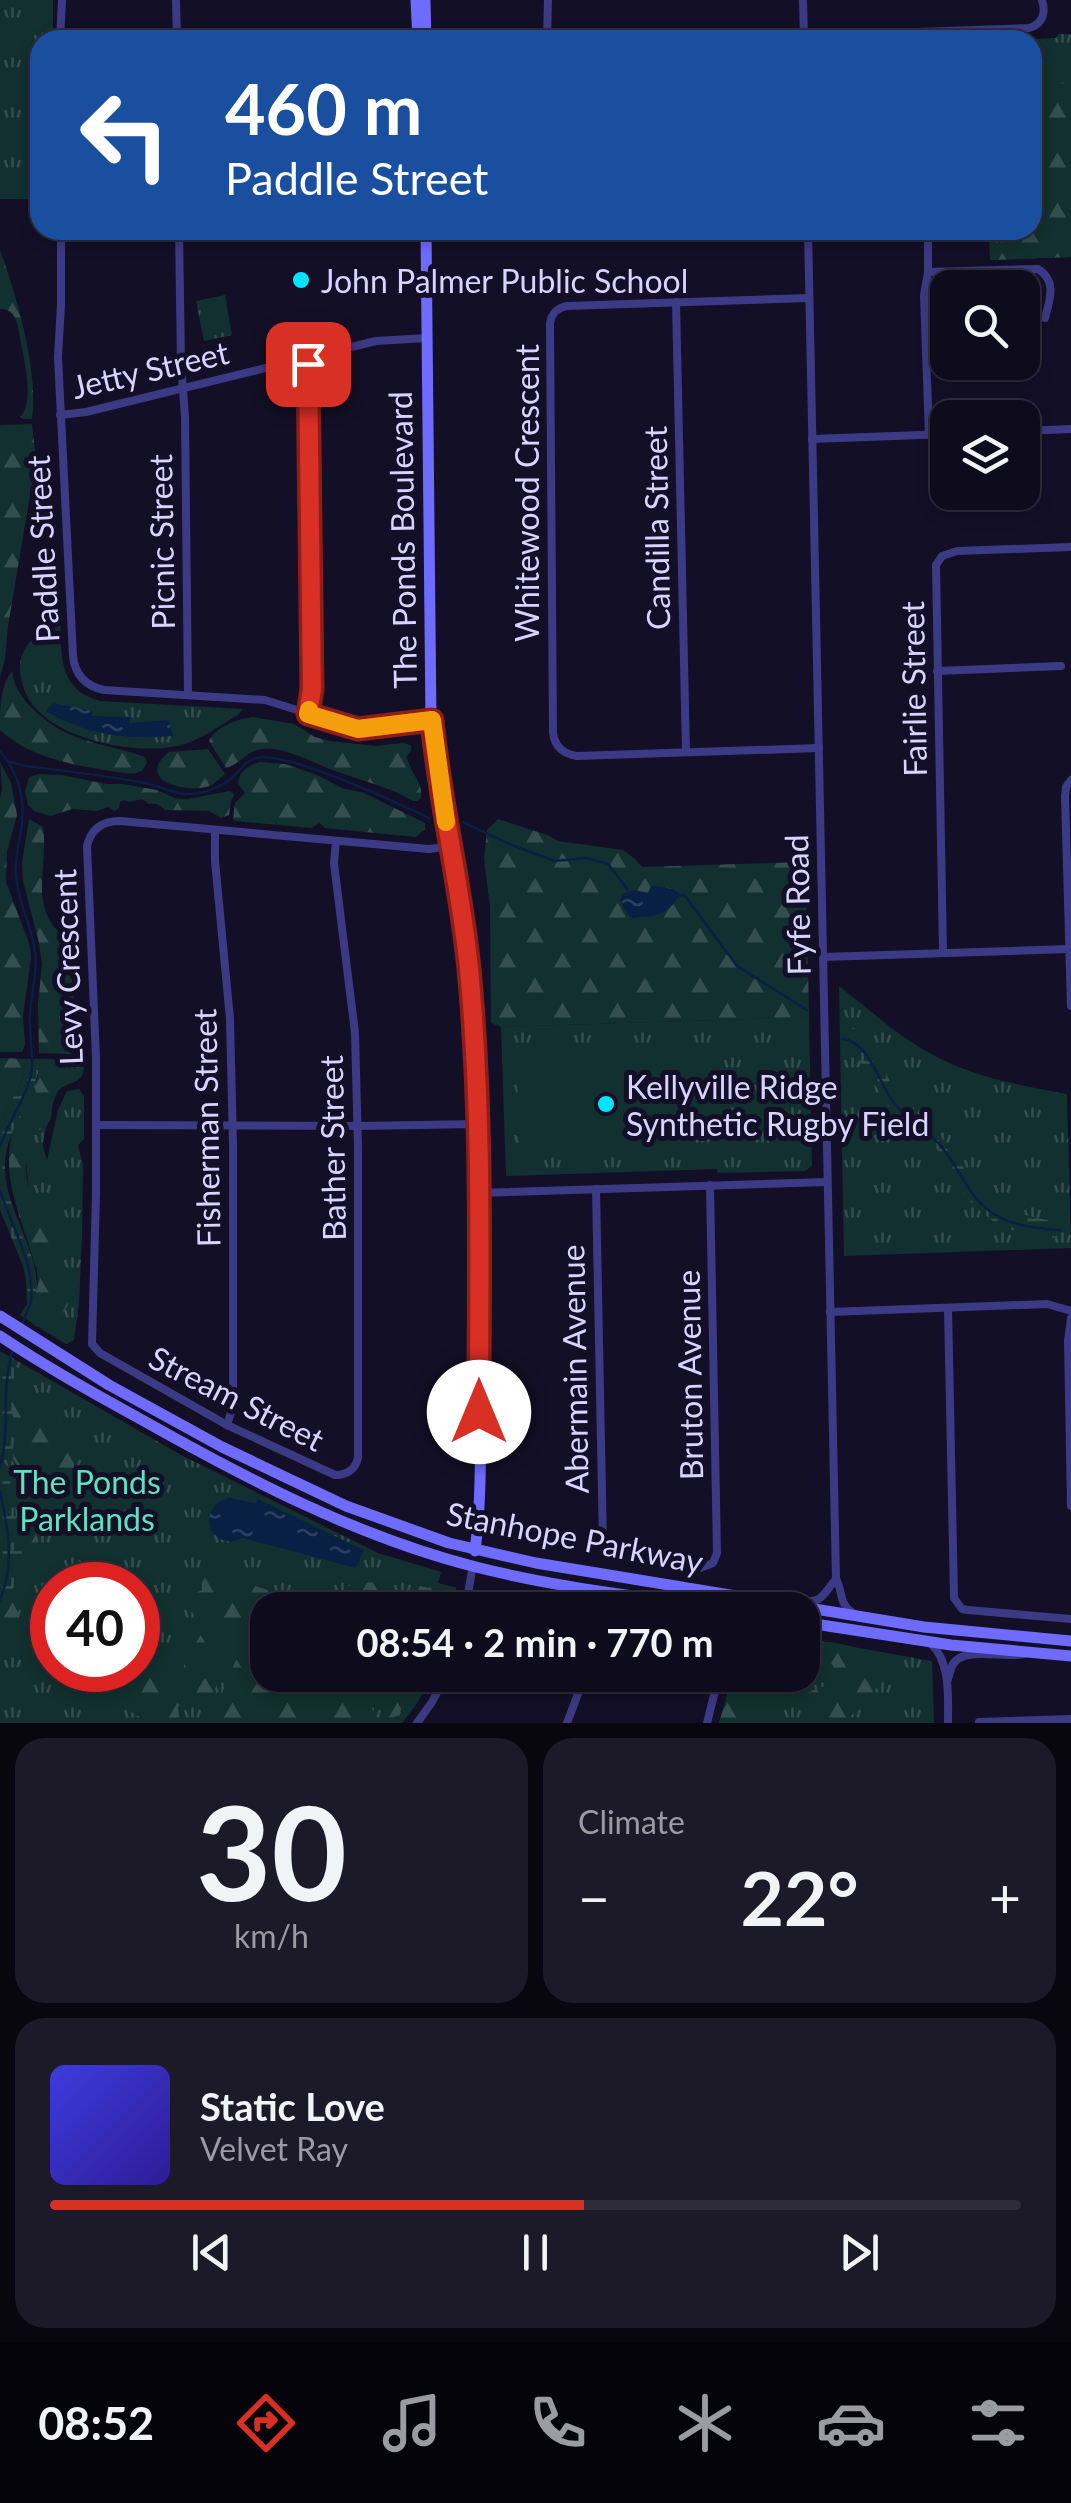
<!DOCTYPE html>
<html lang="en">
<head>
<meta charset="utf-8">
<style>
  :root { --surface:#0e0b1c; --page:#1c1929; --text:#f1f3f6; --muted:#9b9ba3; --line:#2e2b3b; --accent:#d93025 }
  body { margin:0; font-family:Lato,sans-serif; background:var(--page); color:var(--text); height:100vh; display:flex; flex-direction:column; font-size:38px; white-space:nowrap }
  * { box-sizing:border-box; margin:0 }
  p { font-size:32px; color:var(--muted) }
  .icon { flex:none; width:55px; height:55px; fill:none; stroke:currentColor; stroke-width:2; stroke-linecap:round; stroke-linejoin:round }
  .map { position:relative; height:1723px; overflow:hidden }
  .side { display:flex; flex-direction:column; gap:15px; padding:15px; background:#08060f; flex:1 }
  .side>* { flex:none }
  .guide { position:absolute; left:30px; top:30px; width:1012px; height:210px; border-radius:30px; box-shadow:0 5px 15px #0003,0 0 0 2px var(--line); background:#1a4fa0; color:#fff; overflow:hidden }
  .controls { position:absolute; left:930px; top:270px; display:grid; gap:20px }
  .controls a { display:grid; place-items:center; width:110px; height:110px; border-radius:20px; background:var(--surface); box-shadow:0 5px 15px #0003,0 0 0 2px var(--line); font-size:50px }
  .speed { position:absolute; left:30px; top:1562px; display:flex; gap:20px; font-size:50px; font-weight:700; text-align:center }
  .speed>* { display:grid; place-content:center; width:130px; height:130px; border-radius:50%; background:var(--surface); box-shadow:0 5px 15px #0003,0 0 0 2px var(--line); line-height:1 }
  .speed .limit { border:15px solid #d22; background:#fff; color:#111 }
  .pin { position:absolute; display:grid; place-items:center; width:85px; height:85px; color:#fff; margin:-42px; border-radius:20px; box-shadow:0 5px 15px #0006 }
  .me { position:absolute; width:110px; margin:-55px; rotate:0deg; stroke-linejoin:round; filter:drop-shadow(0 0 8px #0008) }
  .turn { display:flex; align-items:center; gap:35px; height:210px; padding:0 30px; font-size:45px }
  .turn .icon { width:130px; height:130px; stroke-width:2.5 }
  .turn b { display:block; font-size:70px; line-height:85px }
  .big { font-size:75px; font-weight:700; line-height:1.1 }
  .side .card { flex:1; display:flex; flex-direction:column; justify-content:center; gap:15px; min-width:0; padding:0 35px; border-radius:30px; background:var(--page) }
  .side .dial { align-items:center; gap:0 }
  .dial b { font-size:130px; line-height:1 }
  .song { display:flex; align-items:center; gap:30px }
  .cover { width:120px; height:120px; border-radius:15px; background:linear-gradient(135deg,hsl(240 70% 55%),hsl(250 70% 35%)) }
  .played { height:10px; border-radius:5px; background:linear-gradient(90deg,var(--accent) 55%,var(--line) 55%) }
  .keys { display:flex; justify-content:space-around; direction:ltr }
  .heat { display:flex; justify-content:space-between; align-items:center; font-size:55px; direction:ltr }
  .side .tiles { flex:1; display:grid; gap:15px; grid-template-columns:1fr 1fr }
  .card:last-child { grid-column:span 2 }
  .trip { position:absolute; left:250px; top:1592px; width:570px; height:100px; border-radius:30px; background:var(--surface); box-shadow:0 5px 15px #0003,0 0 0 2px var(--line); font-weight:700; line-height:100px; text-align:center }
  .menu { display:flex; height:160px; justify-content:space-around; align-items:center; background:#06040b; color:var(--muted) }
  .menu .icon { width:70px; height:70px }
  .menu .selected { color:var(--accent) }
  .menu b { font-size:45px; color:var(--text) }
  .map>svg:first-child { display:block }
  .grass { fill:url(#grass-tufts); fill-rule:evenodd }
  .forest { fill:url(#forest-firs) }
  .wetland { fill:url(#wetland-marsh) }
  .garden { fill:#12302f }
  .water { fill:url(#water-ripples) }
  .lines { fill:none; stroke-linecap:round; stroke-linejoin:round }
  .stream { stroke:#0a1f44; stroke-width:2.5 }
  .street { stroke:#3d3a85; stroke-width:8 }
  .secondary { stroke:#6f6bff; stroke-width:11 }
  .route-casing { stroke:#8d1f18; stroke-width:25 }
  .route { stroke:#d93025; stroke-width:18 }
  .slow { stroke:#f59e0b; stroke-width:18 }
  .poi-dot { fill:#00e5ff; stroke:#130f26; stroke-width:4 }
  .labels { text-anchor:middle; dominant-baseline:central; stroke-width:10; stroke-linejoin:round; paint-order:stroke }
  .poi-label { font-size:32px; fill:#d9d4ff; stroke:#130f26; text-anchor:start }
  .street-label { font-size:32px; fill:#d9d4ff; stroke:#130f26 }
  .park-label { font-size:32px; fill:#5fe0c0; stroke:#130f26 }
</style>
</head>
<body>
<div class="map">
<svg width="1071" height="1723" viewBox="0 0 1071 1723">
  <defs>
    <pattern id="grass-tufts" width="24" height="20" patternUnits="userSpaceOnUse" patternTransform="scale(2.5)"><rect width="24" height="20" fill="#12302f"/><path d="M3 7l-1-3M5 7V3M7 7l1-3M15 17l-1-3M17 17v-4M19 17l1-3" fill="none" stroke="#344d4e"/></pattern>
    <pattern id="forest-firs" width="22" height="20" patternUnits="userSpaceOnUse" patternTransform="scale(2.5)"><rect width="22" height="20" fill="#12302f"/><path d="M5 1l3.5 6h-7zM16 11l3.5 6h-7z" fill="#344d4e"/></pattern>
    <pattern id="wetland-marsh" width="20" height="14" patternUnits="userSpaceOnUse" patternTransform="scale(2.5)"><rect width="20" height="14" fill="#12302f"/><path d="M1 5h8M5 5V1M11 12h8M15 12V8" fill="none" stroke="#344d4e"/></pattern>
    <pattern id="water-ripples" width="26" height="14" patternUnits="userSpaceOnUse" patternTransform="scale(2.5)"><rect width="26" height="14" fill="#0a1f44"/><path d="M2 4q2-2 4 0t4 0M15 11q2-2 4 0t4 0" fill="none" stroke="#2d3f60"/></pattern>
  </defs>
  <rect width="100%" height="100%" fill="#130f26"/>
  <g class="grass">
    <polygon points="0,0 53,0 53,40 40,40 40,199 0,199"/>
    <polygon points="1058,34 1071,34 1071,257 990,260 989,230 1032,230 1032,40 1009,40 1056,38"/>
    <polygon points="225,295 232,335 204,341 196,301"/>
    <path d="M60 621C62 657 58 689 100 701L243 709 238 715C219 726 198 742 177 746 131 756 38 737 23 686 19 673 18 660 25 649 33 635 45 626 60 621Z"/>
    <path d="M839 986C870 1010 899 1037 933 1055 975 1078 1021 1085 1067 1094L1071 1248 844 1256Z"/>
    <polygon points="809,1017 812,1166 805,1171 718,1173 717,1169 506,1176 501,1027"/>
    <path d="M40 1059 76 1060 84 1065C84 1086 68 1080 58 1091 55 1094 42 1141 43 1145 43 1150 46 1155 47 1160L58 1110 67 1091 79 1089 84 1096V1139L78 1145 83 1165 82 1237 79 1303 74 1340 66 1344 32 1323 38 1282 21 1110 38 1077Z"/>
    <path d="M0 1351 181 1455 378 1553 441 1572 438 1583 456 1588 452 1610H268V1675H433L416 1705 402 1723H0ZM52 1585H138V1670H52Z"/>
    <polygon points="803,1638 932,1661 934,1723 719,1723 733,1675 802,1675"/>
  </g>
  <g class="forest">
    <polygon points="1046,75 1049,84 1071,83 1071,257 990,260 990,249 1009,240 1012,230 1032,230 1033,76"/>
    <path d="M0 250C16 294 39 372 32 419H23L20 417C37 399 21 350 18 326 15 316 12 309 0 309Z"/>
    <polygon points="32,424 36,460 8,626 5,659 0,677 0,425"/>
    <path d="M12 671C14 688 22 698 35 711 69 744 103 742 145 757L147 762C143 769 144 771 136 773 126 775 114 771 104 770 68 764 27 756 0 730 0 709 0 686 12 671Z"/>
    <path d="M253 717 294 724 315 737 330 741 375 746 403 743 411 745V751L406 757C409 763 411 769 414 774 419 783 422 787 421 798L417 801H413C389 787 363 781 338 772 314 764 287 746 261 749 247 751 239 765 226 768L209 741C216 726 238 719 253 717Z"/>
    <path d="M208 749 225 774C224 775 213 784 212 785 189 795 133 781 169 752Z"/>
    <polygon points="0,762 11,783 17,815 7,852 6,882 30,946 31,958 23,1016 25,1045 22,1052 0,1052 0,799 2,789"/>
    <path d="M259 762 285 764 317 775 342 788 364 793 425 823V829L416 837 325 828 319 823 312 828 235 821 233 819 235 803 245 793 238 783C239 771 249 766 259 762Z"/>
    <path d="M39 774 62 775 106 784H123L157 790 175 798 187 799 230 791 235 795 231 800 229 815 221 818 209 811 165 810C161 806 156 802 149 804L142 799 129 802 124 800 120 802 119 808 115 811 108 807 97 811 72 809 51 816 34 811 28 805 25 792 29 777Z"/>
    <path d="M29 819 43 827C49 863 28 906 62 935 60 946 59 956 63 967 65 972 70 975 72 980 74 986 76 1046 74 1052L70 1054 39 1053 38 1004 42 964 39 943 23 881 22 863Z"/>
    <polygon points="498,819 547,835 558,841 623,850 635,859 642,867 806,862 809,1017 501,1027 491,1023 490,906 484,859 487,830"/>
    <polygon points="0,1058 27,1059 21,1083 0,1122"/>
    <path d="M40 1059 58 1060 60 1088 53 1098 51 1119 45 1128 34 1132C14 1166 34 1218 59 1245V1249L52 1259 57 1270 49 1283H67C78 1305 58 1320 37 1327L32 1323C33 1308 35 1286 43 1273L35 1266C22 1215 0 1183 13 1128 19 1113 24 1106 36 1097L37 1091 35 1086 38 1077Z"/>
    <path d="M26 1396C33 1400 39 1409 47 1413 58 1418 71 1419 81 1425L83 1430C76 1438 75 1465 72 1477 55 1490 39 1495 25 1475 20 1469 14 1463 13 1455 10 1445 16 1435 14 1424 13 1417 7 1408 11 1401 14 1397 21 1397 26 1396Z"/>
    <polygon points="15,1479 25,1487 36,1505 35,1584 22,1602 11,1631 3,1639 0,1648 0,1617 7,1598 17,1585 23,1560 12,1499 6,1485 10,1480"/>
    <polygon points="204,1566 215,1568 227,1584 232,1585 242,1582 271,1591 291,1592 289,1599 262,1612 251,1622 238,1637 227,1659 219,1653 212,1634 189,1609 190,1596 202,1590 201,1568"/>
    <path d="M391 1582 392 1586C390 1597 381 1600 376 1610H342C329 1578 370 1583 391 1582Z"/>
    <polygon points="437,1583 456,1588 452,1610 392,1610 398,1592 402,1593 404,1608 408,1609 419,1601 416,1590 420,1586 429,1588"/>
    <path d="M195 1631C203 1636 204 1641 209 1650 220 1671 221 1692 202 1709L185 1701 178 1707 180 1723C142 1723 113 1715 124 1670H138V1652C160 1642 158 1661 161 1678L170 1682 177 1680 184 1667 183 1646 188 1632Z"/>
    <path d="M256 1632H262L267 1639 268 1675H290L294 1679C321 1674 351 1676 368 1701 373 1708 374 1716 378 1723H220L217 1720C216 1699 240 1645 256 1632Z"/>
    <path d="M830 1642C861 1647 876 1651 878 1687 859 1704 855 1723 826 1723 814 1723 806 1719 799 1709 806 1685 817 1692 834 1682 840 1664 828 1666 825 1651Z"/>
    <path d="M803 1647 806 1648 817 1661C815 1674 814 1678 802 1684L787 1680 780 1682 768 1705 767 1715 762 1723H719L733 1675H802Z"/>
    <path d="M348 1675H423C418 1681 407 1686 403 1694 400 1700 402 1708 400 1715L391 1718 383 1714 368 1690Z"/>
  </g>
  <g class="wetland">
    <polygon points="852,1027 856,1029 865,1049 881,1064 900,1100 941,1137 985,1197 1003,1210 1047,1220 1047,1215 1051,1215 1061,1224 1061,1231 1054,1238 1036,1240 997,1224 980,1211 967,1198 952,1177 937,1149 888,1106 845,1037 846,1030"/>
    <path d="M27 1059H40C38 1097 7 1124 5 1163 3 1199 28 1234 35 1269 39 1288 34 1304 32 1323L20 1315 27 1304 26 1280 23 1266 0 1210V1122L21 1083Z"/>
    <path d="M2 1353 17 1362 13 1383 15 1397C8 1410 15 1416 15 1430 15 1442 11 1449 14 1463L0 1449V1364Z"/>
    <path d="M0 1458 13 1472 8 1492C19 1508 14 1514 17 1531 18 1540 22 1547 22 1555 24 1579 6 1595 0 1617V1581L3 1550 0 1537Z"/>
  </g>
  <polygon class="garden" points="691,1050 694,1152 520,1158 516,1056"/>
  <g class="water">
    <path d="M53 703 93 711 92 716 130 717V723L169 720 173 736C128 740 86 735 46 711Z"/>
    <path d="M651 886C661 887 674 886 680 895 664 918 658 915 632 918 625 912 623 908 620 899L624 893 634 890 648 893Z"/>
    <path d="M228 1498C238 1498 245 1502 256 1503L258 1499 364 1550 356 1568 243 1538C230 1544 219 1542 211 1530 206 1515 212 1503 228 1498Z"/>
  </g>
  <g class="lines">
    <g class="stream">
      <path d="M0 751C19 774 26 801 21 830 19 846 14 860 16 876 18 902 32 926 35 952 38 972 31 993 30 1013 29 1032 33 1050 32 1068 29 1095 8 1120 0 1147"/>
      <path d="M10 762 26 766C64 771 102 775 140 782 155 784 169 792 184 794 201 795 221 788 234 776 241 769 246 760 257 758 285 750 400 804 429 818"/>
      <polyline points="463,822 509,844 555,861 586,858 608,864 628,890"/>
      <polyline points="680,895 685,896 737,966 807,1010"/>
      <path d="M842 1039C868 1040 880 1085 894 1103 907 1120 927 1129 940 1145 959 1167 967 1195 992 1213 1010 1225 1039 1229 1060 1230"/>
      <path d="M0 1190C10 1223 36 1266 31 1301 29 1309 25 1316 22 1324"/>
      <path d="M0 1467C11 1427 0 1389 13 1350"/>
      <path d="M0 1491C8 1529 15 1563 0 1600"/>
    </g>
    <g class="street">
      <polyline points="176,0 177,40"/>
      <polyline points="803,0 804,40"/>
      <path d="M804 36 1029 28C1043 24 1046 13 1042 0"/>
      <polyline points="60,40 62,0"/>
      <polyline points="547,40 548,0"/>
      <path d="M61 230V305L58 357 73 656C75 675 85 686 104 690L265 700 358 729 431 721"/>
      <polyline points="179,230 181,363 185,417 188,695"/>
      <path d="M808 230 836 1579C844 1593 837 1602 854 1614"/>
      <polyline points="928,230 928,272 924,295 929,435"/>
      <path d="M928 272 1038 269C1057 281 1050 299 1045 318"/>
      <path d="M809 298 567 306C557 308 552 313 550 323L553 733C555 747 563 754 577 756L819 748"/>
      <polyline points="676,302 686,752"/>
      <polyline points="306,358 309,375 313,689 307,714"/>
      <polyline points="60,415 86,412 376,341 427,338"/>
      <polyline points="1022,431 1071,429"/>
      <polyline points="812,439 948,434"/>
      <polyline points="937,671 1061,666"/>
      <polyline points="1071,780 1066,787 1065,796 1071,1006"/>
      <polyline points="215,830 215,861 230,1019 233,1144 233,1406 227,1425"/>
      <path d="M336 841 334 863 355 1033 358 1147V1457C356 1469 347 1475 335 1475L227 1425 100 1353 92 1344 96 1194V1058L87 846C91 829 102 821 120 821L429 849 451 846"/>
      <polyline points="943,953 936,565 942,556 957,551 1071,547"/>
      <polyline points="823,957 1068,949"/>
      <polyline points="97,1125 357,1126 478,1124"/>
      <polyline points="596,1189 603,1544 610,1552 617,1554 700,1568 713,1563 717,1553 710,1185"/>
      <polyline points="480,1193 827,1182"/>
      <polyline points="948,1308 954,1598 962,1609 968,1610 1071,1619"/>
      <polyline points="830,1312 1047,1304 1071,1311"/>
      <polyline points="1071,1318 1068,1341 1071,1506"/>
      <path d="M796 1601C824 1603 821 1597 836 1579"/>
      <polyline points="465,1610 473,1565"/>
      <path d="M930 1643C951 1661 948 1697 948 1723"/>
      <path d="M947 1682C949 1677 950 1671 952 1666 961 1645 1005 1659 1024 1654"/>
      <polyline points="979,1722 1071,1719"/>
      <polyline points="417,1723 432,1702 446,1675"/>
      <polyline points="567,1723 585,1675"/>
      <polyline points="707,1723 719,1675"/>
    </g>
    <g class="secondary">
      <polyline points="416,0 418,40"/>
      <polyline points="425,0 426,40"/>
      <path d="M426 230 431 721C438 784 455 845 462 907 479 1051 480 1195 479 1339 479 1409 484 1481 475 1551"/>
      <polyline points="0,1316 109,1385 222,1447 346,1506 449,1543 536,1563 924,1627 1071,1641"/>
      <path d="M0 1336C46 1367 95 1394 144 1421 249 1480 358 1537 476 1567 558 1588 645 1597 730 1610"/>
      <polyline points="802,1622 951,1645 1071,1656"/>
    </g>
  </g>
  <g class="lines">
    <defs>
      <path id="route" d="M308 364 312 689 308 714 358 729 432 720C440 804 461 886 469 969 483 1117 479 1265 479 1412"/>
    </defs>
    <use href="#route" class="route-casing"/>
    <use href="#route" class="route"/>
    <polyline class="slow" points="309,710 308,714 358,729 432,720 446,822"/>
  </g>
  <g class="poi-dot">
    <circle cx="301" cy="280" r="10"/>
    <circle cx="606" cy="1104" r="10"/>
  </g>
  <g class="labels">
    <g class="poi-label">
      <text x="321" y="280">John Palmer Public School</text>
      <text x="626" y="1086">Kellyville Ridge<tspan x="626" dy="37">Synthetic Rugby Field</tspan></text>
    </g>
    <g class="street-label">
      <text transform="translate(150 369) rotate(-13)">Jetty Street</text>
      <text transform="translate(526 493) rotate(-90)">Whitewood Crescent</text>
      <text transform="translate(656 528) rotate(-91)">Candilla Street</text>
      <text transform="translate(402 540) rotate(-91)">The Ponds Boulevard</text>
      <text transform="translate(161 542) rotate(-91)">Picnic Street</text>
      <text transform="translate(42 549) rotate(-93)">Paddle Street</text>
      <text transform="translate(913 689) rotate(-91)">Fairlie Street</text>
      <text transform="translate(797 905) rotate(-91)">Fyfe Road</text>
      <text transform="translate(67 967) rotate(-92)">Levy Crescent</text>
      <text transform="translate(206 1128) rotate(-91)">Fisherman Street</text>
      <text transform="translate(332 1148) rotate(-91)">Bather Street</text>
      <text transform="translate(574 1369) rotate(-91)">Abermain Avenue</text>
      <text transform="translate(689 1375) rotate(-91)">Bruton Avenue</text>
      <text transform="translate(237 1398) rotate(27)">Stream Street</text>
      <text transform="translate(575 1537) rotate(11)">Stanhope Parkway</text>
    </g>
    <g class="park-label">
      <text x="87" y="1481">The Ponds<tspan x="87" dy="37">Parklands</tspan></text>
    </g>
  </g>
</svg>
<div class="controls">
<a><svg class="icon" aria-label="search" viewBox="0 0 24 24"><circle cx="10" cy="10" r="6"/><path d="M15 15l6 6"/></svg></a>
<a><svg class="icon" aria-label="layers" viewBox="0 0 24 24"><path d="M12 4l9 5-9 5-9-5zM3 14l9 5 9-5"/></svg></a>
</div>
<div class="speed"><div class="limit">40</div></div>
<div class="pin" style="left:308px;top:364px;background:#d93025"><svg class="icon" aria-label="arrive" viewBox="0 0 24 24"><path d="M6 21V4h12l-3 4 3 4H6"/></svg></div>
<svg class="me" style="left:479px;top:1412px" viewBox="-20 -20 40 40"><circle r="19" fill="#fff"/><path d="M0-13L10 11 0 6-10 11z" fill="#d93025"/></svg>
<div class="trip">08:54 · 2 min · 770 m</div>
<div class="guide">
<div class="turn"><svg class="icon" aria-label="left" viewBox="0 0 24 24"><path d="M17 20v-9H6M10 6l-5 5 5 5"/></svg><div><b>460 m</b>Paddle Street</div></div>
</div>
</div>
<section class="side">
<div class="tiles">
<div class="card dial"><b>30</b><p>km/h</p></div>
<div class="card"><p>Climate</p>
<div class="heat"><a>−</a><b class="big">22°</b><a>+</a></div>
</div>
<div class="card">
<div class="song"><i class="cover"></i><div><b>Static Love</b><p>Velvet Ray</p></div></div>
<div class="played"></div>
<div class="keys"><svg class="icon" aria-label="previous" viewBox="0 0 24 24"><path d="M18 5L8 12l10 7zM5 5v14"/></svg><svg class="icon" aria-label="pause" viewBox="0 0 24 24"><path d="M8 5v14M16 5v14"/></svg><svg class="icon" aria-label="next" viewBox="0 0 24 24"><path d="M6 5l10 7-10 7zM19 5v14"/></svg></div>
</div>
</div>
</section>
<nav class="menu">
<b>08:52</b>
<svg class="icon selected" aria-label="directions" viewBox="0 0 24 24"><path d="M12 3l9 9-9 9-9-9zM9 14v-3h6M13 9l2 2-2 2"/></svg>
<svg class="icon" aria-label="music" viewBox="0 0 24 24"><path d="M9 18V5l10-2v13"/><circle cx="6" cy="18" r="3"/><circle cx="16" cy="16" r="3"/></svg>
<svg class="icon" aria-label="phone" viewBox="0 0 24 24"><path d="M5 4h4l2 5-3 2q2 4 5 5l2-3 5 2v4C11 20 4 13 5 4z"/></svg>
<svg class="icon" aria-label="climate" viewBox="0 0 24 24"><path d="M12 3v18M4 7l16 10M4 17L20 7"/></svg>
<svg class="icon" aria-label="car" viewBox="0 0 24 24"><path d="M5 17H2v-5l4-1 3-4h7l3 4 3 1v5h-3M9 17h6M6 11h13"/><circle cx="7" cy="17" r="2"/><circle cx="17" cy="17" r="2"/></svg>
<svg class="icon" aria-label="filters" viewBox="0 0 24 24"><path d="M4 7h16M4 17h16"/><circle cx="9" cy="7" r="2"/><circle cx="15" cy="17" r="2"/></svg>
</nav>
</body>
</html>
